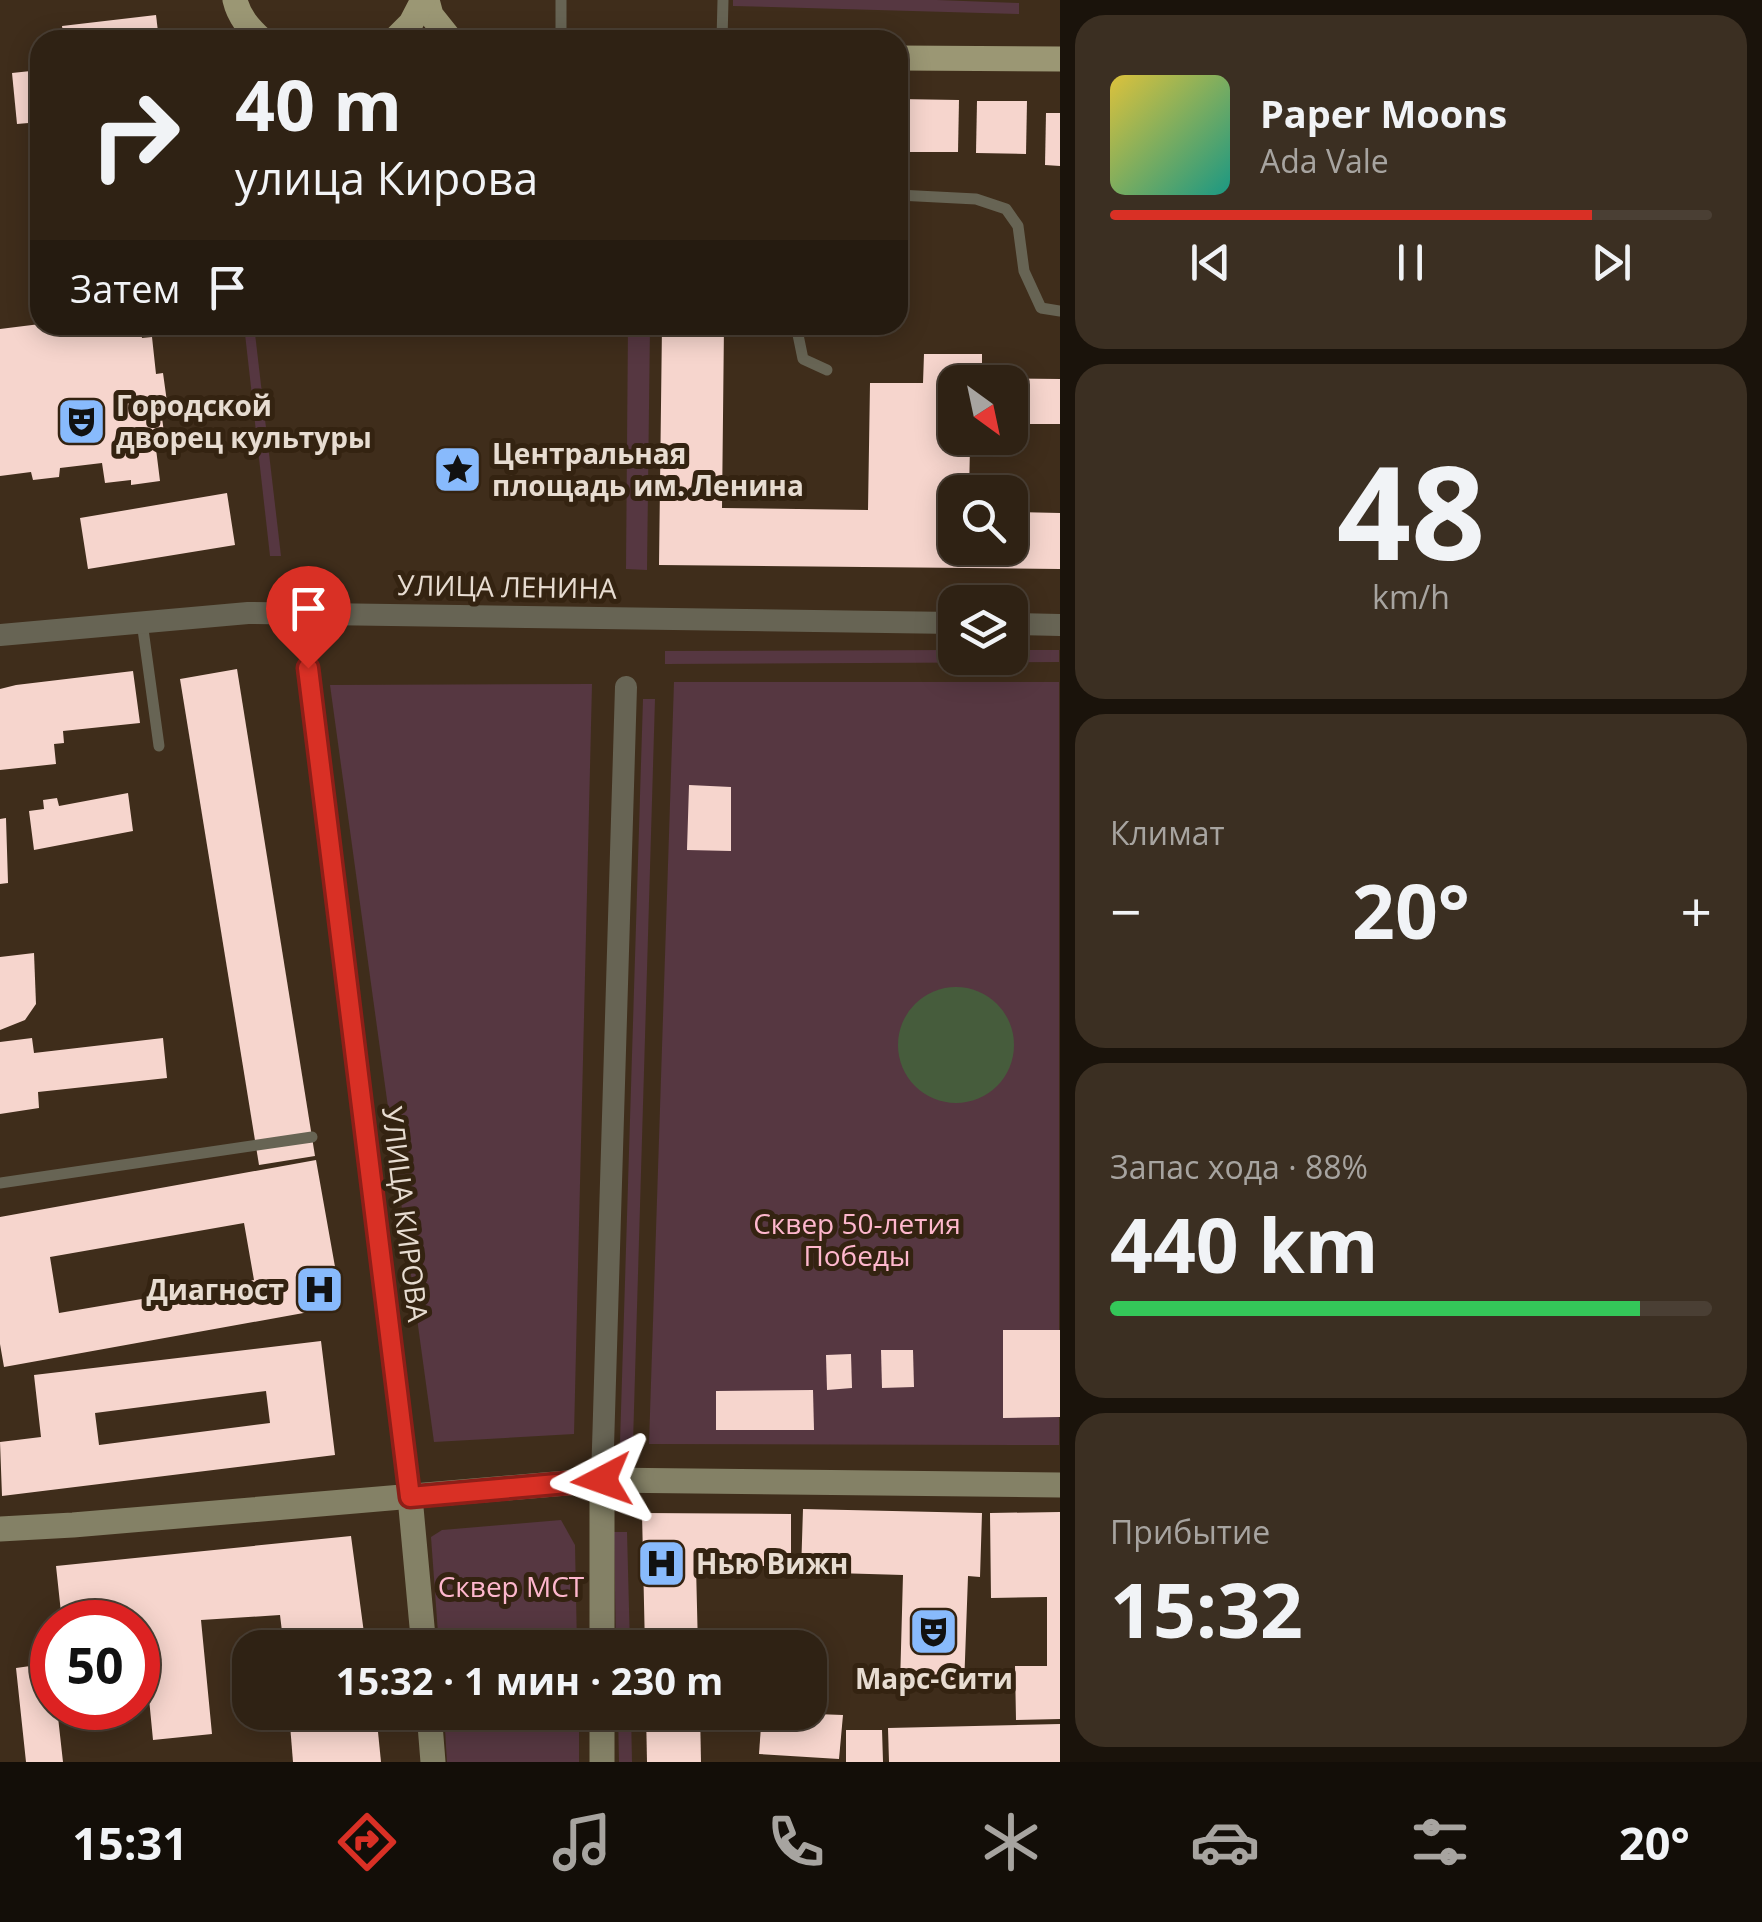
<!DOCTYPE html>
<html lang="ru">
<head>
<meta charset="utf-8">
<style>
  :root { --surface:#2f2214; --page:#3b2f22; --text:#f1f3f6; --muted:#a7a4a0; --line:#4a3f34; --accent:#d93025 }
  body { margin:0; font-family:"Open Sans",sans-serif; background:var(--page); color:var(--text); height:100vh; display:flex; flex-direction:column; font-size:38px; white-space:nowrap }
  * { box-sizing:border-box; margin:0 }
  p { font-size:32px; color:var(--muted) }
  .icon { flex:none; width:55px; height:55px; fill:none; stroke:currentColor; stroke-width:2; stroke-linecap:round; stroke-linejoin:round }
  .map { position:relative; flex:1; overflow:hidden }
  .drawer { display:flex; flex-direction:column; gap:15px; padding:15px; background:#1a130b; width:702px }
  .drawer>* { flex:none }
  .banner { position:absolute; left:30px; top:30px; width:878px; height:305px; border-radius:30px; box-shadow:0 5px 25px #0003,0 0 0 2px var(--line); background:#2f2214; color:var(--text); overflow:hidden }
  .needle { width:65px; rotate:147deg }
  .buttons { position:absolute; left:938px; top:365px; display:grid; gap:20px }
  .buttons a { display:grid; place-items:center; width:90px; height:90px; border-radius:20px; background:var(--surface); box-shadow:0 5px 25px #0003,0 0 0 2px var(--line); font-size:50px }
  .speed { position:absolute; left:30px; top:1600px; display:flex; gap:20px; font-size:50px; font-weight:700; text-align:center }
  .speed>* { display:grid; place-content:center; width:130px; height:130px; border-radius:50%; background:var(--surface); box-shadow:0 5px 25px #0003,0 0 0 2px var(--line); line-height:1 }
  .speed .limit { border:15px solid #d22; background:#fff; color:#111 }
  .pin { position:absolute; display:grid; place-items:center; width:85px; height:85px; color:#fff; margin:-102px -42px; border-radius:50% 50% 50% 0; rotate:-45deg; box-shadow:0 0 10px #0007 }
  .pin .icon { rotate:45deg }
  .me { position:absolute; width:110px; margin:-55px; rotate:266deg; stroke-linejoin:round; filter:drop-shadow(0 0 8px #0008) }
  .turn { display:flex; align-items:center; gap:35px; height:210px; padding:0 40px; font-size:45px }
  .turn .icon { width:130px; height:130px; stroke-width:2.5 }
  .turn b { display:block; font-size:70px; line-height:85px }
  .then { display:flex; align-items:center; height:95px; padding:0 40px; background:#0003; gap:20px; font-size:38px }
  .big { font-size:75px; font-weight:700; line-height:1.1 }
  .drawer .card { flex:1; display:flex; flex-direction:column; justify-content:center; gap:15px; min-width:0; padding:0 35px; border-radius:30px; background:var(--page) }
  .drawer .dial { align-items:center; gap:0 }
  .dial b { font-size:130px; line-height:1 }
  .song { display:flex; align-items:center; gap:30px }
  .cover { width:120px; height:120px; border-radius:15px; background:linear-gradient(135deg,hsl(50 70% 55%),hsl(170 70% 35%)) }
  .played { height:10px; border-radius:5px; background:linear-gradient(90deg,var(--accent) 80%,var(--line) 80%) }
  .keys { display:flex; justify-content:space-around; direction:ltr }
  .heat { display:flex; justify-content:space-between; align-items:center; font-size:55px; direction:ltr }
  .charge { height:15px; border-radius:8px; background:linear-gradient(90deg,#34c759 88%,var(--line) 0) }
  .trip { position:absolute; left:232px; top:1630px; width:595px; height:100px; border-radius:30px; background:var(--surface); box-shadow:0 5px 25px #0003,0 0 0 2px var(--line); font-weight:700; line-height:100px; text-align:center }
  .tab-bar { display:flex; height:160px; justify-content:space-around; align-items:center; background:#130e08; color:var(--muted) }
  .tab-bar .icon { width:70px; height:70px }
  .tab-bar .selected { color:var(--accent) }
  .tab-bar b { font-size:45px; color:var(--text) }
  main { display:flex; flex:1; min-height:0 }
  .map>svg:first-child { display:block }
  .green { fill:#563741 }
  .water { fill:#465c3c }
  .building { fill:#f6d5cd; fill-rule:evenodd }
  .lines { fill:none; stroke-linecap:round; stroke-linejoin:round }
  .lane { stroke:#676454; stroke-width:11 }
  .street { stroke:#676454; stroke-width:22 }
  .secondary { stroke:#848166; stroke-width:25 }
  .primary { stroke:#9b9774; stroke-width:25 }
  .route-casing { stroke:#8d1f18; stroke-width:25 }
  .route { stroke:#d93025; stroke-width:18 }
  .labels { text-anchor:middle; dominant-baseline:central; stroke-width:10; stroke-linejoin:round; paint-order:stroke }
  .poi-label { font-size:28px; font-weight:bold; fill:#e7dcd1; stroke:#342311; text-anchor:start }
  .street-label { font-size:28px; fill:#e7dcd1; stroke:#342311 }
  .park-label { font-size:28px; fill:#feb7cd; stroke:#342311 }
</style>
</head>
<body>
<main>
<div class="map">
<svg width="1060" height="1762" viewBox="0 0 1060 1762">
  <rect width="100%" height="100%" fill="#3f2d1b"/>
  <g class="green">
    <polygon points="733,0 937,0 1019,3 1019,14 733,6"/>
    <polygon points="244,325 254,325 281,556 270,556"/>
    <polygon points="628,325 650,325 647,570 626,569"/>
    <polygon points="955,650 955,658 1010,658 1010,650 1059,650 1059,662 665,664 665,651"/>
    <polygon points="674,682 1059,682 1059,1445 649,1444"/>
    <polygon points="592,684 574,1434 434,1442 330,685"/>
    <polygon points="643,699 655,699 633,1443 620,1443"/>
    <polygon points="561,1520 575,1545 577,1647 439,1647 431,1537 442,1530"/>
    <polygon points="614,1532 627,1532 630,1647 616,1647"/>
    <polygon points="444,1713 579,1713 579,1762 447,1762"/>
    <polygon points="618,1713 631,1713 632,1762 619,1762"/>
  </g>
  <circle class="water" cx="956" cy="1045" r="58"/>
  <g class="building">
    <polygon points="156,15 159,40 64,40 62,26"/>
    <polygon points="40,70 40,122 17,124 12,73"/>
    <polygon points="898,99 959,100 958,152 898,152"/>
    <polygon points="977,101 1027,101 1026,154 976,153"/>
    <polygon points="1046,113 1060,113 1060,166 1045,165"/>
    <polygon points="40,324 140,325 142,338 152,337 156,374 163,373 167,402 160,403 165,440 155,441 160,481 131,485 131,480 105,483 102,463 60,468 59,477 33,480 31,472 0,476 0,329"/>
    <polygon points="662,325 724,325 722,508 868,510 870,383 923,383 924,354 982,354 982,378 1060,379 1060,424 1010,424 1010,382 955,382 955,438 981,438 981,447 970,447 969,492 955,492 955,548 1010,548 1010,512 1060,513 1060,569 659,565"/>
    <polygon points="227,493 235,545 88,569 80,518"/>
    <polygon points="237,669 315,1156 259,1165 180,679"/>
    <polygon points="133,671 140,723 63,731 64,743 54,744 56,764 0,770 0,689 16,685"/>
    <polygon points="689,785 731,787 731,851 687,850"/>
    <polygon points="128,793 133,831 34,850 29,811 44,809 43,800 57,798 59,806"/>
    <polygon points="6,818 8,883 0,884 0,819"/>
    <polygon points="34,953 36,1004 25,1020 0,1030 0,957"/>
    <polygon points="32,1038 34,1053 163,1038 167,1078 38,1092 39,1108 0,1114 0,1042"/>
    <path d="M316 1160 342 1306 4 1367 0 1344V1217ZM244 1223 254 1280 59 1313 50 1257Z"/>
    <polygon points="1003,1330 1060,1330 1060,1417 1003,1418"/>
    <path d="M321 1341 335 1455 2 1496 0 1442 41 1437 34 1375ZM266 1391 270 1423 99 1445 95 1413Z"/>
    <polygon points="881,1350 913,1350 914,1387 882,1388"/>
    <polygon points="851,1354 852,1388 827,1390 826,1355"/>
    <polygon points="813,1390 814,1430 716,1430 716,1391"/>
    <polygon points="803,1509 982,1513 980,1577 968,1576 964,1687 900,1685 903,1575 801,1572"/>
    <polygon points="1060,1512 1060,1719 1016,1720 1015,1666 1047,1666 1047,1597 991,1598 990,1513"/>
    <polygon points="642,1513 791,1514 791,1566 696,1566 698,1648 645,1648"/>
    <polygon points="351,1536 366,1648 284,1648 280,1615 201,1620 212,1734 153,1740 142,1626 138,1627 138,1622 62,1622 56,1566"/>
    <polygon points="52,1663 52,1708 57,1708 63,1762 26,1762 16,1668"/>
    <polygon points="289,1712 376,1712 381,1762 293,1762"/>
    <polygon points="646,1712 700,1712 701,1762 647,1762"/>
    <polygon points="762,1712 843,1715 839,1759 759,1754"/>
    <polygon points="1060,1724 1060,1762 889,1762 888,1728"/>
    <polygon points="846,1730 882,1730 883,1762 846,1762"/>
  </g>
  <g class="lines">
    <g class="lane">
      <polyline points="561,40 561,0"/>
      <polyline points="722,40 723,0"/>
      <polyline points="898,195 976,199 1006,209 1018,226 1024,271 1041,308 1060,311"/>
      <polyline points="796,325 803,359 827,370"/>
      <polyline points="142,622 159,746"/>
      <polyline points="0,1183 312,1137"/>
    </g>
    <g class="street">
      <polyline points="1010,624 1060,625"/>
      <polyline points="0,635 248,613 955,623"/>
      <polyline points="308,669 410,1497"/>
      <polyline points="602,1480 626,687"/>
    </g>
    <g class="secondary">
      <polyline points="602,1480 602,1648"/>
      <polyline points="410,1497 424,1648"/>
      <polyline points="0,1529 73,1525 602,1480 1060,1485"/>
      <polyline points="429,1712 433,1762"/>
      <polyline points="602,1762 602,1712"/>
    </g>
    <g class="primary">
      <path d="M235 0C239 17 249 28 262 40"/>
      <polyline points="427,0 431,15 451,40"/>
      <polyline points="394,40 411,23 423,0"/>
      <polyline points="898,58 1060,59"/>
    </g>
  </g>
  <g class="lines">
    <defs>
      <polyline id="route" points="308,668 410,1497 602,1480"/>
    </defs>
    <use href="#route" class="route-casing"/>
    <use href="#route" class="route"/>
  </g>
  <defs>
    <symbol id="theatre-square" viewBox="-11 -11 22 22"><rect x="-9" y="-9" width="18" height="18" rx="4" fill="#88bafc" stroke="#342311"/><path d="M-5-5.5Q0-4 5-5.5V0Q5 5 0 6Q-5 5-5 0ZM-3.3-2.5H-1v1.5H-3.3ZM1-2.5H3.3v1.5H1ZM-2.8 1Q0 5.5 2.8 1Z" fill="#111"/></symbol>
    <symbol id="sight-square" viewBox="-11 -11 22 22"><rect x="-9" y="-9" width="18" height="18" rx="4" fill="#88bafc" stroke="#342311"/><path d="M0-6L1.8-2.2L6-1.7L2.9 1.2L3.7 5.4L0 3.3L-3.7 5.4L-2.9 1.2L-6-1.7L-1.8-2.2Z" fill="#111"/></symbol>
    <symbol id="hospital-square" viewBox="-11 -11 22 22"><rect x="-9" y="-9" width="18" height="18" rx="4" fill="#88bafc" stroke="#342311"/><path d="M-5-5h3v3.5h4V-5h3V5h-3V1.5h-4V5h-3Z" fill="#111"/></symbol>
  </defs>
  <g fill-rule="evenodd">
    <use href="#theatre-square" x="54" y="394" width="55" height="55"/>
    <use href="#sight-square" x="430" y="442" width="55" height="55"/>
    <use href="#hospital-square" x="292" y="1262" width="55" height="55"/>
    <use href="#hospital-square" x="634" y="1536" width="55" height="55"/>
    <use href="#theatre-square" x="906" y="1604" width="55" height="55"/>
  </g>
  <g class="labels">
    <g class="poi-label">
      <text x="116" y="405">Городской<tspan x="116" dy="32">дворец культуры</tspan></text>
      <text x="492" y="453">Центральная<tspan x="492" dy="32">площадь им. Ленина</tspan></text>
      <text x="284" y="1289" text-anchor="end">Диагност</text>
      <text x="696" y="1563">Нью Вижн</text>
      <text x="934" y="1678" text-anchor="middle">Марс-Сити</text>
    </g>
    <g class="street-label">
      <text transform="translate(507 586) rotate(1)">УЛИЦА ЛЕНИНА</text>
      <text transform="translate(406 1214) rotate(83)">УЛИЦА КИРОВА</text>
    </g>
    <g class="park-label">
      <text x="857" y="1223">Сквер 50-летия<tspan x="857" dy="32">Победы</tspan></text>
      <text x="511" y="1586">Сквер МСТ</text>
    </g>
  </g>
</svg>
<div class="buttons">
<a><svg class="needle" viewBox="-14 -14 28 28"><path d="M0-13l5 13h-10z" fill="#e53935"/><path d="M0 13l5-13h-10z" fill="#a7a4a0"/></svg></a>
<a><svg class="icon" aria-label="search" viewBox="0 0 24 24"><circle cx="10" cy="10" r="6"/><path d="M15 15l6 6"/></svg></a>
<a><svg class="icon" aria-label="layers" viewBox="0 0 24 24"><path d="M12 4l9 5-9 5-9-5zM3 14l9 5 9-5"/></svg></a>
</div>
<div class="speed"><div class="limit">50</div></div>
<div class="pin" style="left:308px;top:668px;background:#d93025"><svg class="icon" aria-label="arrive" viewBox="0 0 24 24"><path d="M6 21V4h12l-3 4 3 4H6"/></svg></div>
<svg class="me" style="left:602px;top:1480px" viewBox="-20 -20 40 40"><path d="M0-17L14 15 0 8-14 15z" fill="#d93025" stroke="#fff" stroke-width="4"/></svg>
<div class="trip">15:32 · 1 мин · 230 m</div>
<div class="banner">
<div class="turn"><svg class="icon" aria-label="right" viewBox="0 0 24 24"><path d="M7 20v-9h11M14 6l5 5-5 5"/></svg><div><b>40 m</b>улица Кирова</div></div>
<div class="then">Затем<svg class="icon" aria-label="arrive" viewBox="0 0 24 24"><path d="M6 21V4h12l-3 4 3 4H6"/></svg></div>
</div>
</div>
<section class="drawer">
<div class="card">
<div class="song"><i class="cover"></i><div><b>Paper Moons</b><p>Ada Vale</p></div></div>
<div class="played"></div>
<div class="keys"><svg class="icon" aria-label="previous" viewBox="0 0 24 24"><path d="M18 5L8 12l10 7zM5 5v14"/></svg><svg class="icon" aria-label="pause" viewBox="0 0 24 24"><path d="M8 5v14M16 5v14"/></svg><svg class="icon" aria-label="next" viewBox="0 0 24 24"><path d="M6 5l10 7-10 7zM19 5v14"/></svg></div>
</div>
<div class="card dial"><b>48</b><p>km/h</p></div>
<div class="card"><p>Климат</p>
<div class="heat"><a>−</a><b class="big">20°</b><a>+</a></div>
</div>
<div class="card"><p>Запас хода · 88%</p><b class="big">440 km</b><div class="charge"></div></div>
<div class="card"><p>Прибытие</p><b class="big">15:32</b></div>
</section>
</main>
<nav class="tab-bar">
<b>15:31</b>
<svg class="icon selected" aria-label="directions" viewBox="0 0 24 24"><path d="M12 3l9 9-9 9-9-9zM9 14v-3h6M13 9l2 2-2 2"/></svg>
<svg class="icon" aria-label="music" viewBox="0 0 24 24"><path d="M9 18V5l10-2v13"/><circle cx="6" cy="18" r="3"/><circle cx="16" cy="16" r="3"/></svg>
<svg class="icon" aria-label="phone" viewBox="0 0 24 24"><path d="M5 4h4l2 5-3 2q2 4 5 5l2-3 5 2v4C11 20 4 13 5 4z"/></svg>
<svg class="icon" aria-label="climate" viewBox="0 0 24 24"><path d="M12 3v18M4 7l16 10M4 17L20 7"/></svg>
<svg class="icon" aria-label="car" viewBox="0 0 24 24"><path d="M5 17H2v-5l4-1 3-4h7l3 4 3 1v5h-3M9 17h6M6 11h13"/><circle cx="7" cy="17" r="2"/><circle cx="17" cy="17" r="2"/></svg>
<svg class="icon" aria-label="filters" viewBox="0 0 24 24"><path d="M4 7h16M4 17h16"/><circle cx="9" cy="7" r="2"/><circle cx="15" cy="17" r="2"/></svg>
<b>20°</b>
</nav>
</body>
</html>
